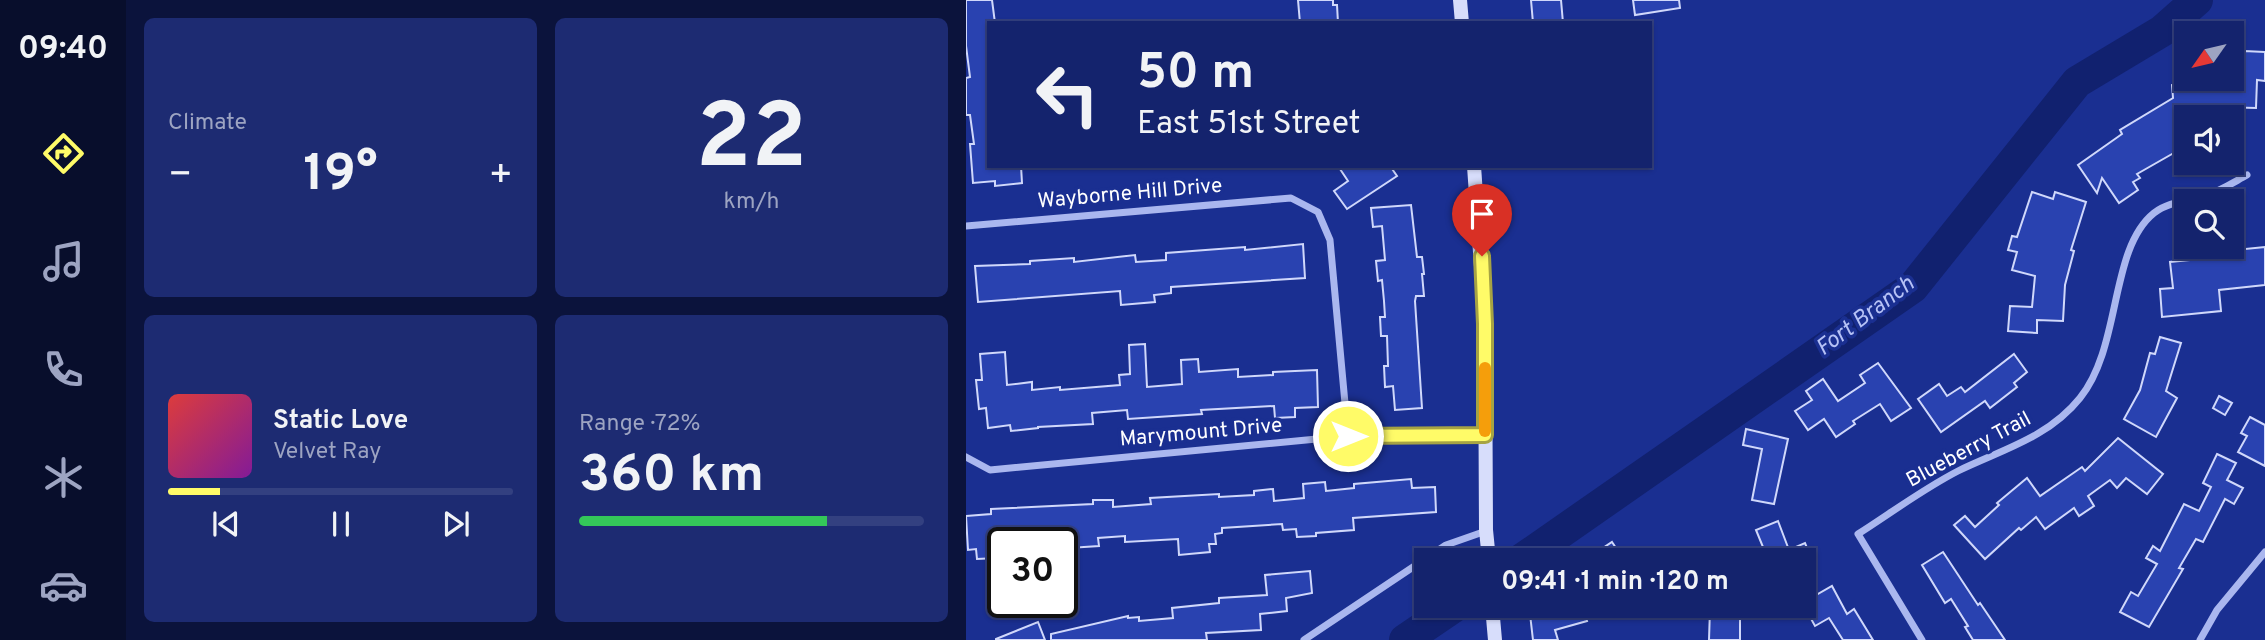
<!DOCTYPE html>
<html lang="en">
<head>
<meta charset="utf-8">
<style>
  :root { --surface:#14236d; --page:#1d2b72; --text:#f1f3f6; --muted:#9da4c2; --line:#334080; --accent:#fffb68 }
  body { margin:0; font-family:Overpass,sans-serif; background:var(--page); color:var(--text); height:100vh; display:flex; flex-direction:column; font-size:26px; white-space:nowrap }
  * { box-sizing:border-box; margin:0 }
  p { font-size:23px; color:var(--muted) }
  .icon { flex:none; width:38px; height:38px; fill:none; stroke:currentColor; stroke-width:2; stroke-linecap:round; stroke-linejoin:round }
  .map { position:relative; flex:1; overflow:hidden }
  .drawer { display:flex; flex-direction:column; gap:18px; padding:18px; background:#0b133c; width:840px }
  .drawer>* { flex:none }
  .guide { position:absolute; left:21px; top:21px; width:665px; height:147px; border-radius:0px; box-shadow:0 2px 5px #0004,0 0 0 2px var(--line); background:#14236d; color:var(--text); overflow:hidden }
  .needle { width:46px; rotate:236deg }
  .controls { position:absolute; left:1208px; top:21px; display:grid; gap:14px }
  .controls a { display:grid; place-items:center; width:70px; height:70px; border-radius:0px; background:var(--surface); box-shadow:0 2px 5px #0004,0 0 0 2px var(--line); font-size:35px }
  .speed { position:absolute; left:21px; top:527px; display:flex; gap:14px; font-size:35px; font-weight:700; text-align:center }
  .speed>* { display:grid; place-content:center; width:91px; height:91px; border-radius:50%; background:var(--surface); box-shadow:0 2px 5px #0004,0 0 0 2px var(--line); line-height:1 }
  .speed .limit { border:4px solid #111; border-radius:10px; background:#fff; color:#111 }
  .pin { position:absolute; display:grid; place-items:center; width:60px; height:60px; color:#fff; margin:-72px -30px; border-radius:50% 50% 50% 0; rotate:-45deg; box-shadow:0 0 7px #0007 }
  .pin .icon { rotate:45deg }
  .me { position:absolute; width:77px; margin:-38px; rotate:90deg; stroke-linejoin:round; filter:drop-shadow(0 0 5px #0008) }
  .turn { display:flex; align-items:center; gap:24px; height:147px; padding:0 35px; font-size:32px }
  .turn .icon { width:91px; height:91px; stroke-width:2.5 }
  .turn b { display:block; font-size:49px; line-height:60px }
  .big { font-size:52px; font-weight:700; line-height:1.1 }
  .drawer .tile { flex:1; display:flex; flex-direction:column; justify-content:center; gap:10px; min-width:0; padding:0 24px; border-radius:10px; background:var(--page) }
  .drawer .dial { align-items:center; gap:0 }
  .dial b { font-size:91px; line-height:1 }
  .song { display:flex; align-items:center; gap:21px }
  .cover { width:84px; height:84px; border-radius:10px; background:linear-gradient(135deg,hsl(0 70% 55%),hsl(290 70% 35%)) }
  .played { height:7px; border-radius:4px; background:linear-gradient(90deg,var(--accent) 15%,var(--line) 15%) }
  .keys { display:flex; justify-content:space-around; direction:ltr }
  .heat { display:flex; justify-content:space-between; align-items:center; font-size:38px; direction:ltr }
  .charge { height:10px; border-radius:5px; background:linear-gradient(90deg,#34c759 72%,var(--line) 0) }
  .drawer .tiles { flex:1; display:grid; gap:18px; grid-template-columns:repeat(2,1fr) }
  .trip { position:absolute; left:448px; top:548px; width:402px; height:70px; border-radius:0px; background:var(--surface); box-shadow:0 2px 5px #0004,0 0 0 2px var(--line); font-weight:700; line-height:70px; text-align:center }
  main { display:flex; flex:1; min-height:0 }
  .tab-bar { display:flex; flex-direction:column; width:126px; justify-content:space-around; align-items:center; background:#080e2c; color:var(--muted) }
  .tab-bar .icon { width:49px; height:49px }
  .tab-bar .selected { color:var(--accent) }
  .tab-bar b { font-size:32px; color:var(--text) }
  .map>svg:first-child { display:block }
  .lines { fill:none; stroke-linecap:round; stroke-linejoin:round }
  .river { stroke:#11216f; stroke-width:32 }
  .building { fill:#2942b0; stroke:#d0d8fb; stroke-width:2 }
  .minor { stroke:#aab7ef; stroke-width:7 }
  .secondary { stroke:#d7ddfb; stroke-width:14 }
  .route-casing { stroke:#a6a344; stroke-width:18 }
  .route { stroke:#fffb68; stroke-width:12 }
  .slow { stroke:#f59e0b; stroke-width:12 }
  .labels { text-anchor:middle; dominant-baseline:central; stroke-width:7; stroke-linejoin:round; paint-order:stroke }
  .street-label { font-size:21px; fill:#fff; stroke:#1a2f91 }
  .water-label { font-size:23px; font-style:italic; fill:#b6c2f6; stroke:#1a2f91 }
</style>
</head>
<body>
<main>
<nav class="tab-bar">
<b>09:40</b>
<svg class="icon selected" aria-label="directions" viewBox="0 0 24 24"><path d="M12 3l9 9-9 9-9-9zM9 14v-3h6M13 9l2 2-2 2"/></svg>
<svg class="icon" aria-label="music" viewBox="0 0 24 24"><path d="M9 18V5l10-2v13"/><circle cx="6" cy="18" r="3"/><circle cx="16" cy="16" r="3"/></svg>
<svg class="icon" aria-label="phone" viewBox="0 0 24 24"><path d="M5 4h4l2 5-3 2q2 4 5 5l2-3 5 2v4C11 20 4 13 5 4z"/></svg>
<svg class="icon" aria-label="climate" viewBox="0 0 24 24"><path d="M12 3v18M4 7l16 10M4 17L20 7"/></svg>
<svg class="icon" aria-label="car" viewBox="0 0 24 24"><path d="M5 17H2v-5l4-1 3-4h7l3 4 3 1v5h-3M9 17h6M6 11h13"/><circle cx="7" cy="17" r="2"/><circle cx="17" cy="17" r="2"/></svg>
</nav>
<section class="drawer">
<div class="tiles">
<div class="tile"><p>Climate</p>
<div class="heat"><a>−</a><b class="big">19°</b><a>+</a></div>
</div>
<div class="tile dial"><b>22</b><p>km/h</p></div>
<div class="tile">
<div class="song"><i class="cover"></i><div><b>Static Love</b><p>Velvet Ray</p></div></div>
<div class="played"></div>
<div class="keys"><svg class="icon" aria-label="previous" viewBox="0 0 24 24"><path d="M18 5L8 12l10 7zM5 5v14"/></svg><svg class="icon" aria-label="pause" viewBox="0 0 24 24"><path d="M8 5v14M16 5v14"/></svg><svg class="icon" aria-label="next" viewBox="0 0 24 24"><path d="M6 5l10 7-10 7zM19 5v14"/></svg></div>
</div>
<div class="tile"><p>Range · 72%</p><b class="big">360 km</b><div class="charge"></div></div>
</div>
</section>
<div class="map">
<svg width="1299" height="640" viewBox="0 0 1299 640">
  <rect width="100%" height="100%" fill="#1a2f91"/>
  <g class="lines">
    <g class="river">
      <polyline points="555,560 947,287 1111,82 1196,31 1231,0"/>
      <polyline points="439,640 489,606"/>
    </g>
  </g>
  <g class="building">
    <polygon points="0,0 26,0 29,23 23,23 23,166 55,166 56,183 29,186 29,181 7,183 4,144 8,144 4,115 0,115 0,78 4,77 0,46"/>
    <polygon points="332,0 367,0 367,5 371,5 372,23 334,23"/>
    <polygon points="565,0 595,0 597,23 567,23"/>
    <polygon points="667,0 713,0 714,8 669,15"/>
    <polygon points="1278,51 1299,52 1299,81 1291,80 1290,108 1253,107 1256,117 1220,117 1220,146 1171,174 1174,178 1167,182 1172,190 1153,203 1136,178 1131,193 1112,165 1156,134 1154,130 1207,98 1206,85 1222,81 1221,79 1265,79 1265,74 1277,74"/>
    <polygon points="372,166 424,166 431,176 381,209 368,191 382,181"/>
    <polygon points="1066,192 1087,199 1089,192 1120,202 1105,250 1108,251 1099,285 1097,321 1071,320 1071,333 1042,331 1044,306 1066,307 1069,276 1046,270 1051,252 1042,250 1046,236 1051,237"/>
    <polygon points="445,205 451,257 456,257 458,274 456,274 458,296 450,296 449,301 456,408 429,410 427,386 419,387 418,366 422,366 421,336 415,336 414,317 419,317 418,301 416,280 412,281 410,261 419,260 416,226 407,227 405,208"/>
    <polygon points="337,244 339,278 205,287 205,293 188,295 189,302 155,305 154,291 12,302 9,266 64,264 64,261 108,258 108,262 169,255 170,262 200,260 200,253 279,247 279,250"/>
    <polygon points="1232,247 1260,247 1260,251 1299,247 1299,285 1253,290 1255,311 1196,317 1194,289 1207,288 1204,262 1233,259"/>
    <polygon points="1194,337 1215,343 1200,391 1211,398 1190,437 1158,419 1174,390 1184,353 1189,354"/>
    <polygon points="179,344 181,387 216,384 215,360 232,359 233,372 272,369 272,377 307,375 307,372 351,370 352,407 329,408 329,417 309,418 308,406 235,410 236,414 162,419 161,410 126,413 127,424 72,427 72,428 45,431 44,425 22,428 20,408 13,409 10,380 16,380 14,354 39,352 41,385 66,382 66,390 94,387 94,390 154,385 153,375 164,374 163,345"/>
    <polygon points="1048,354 1061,372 1048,383 1051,387 1024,408 1019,401 975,432 952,399 973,384 981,396 995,387 999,392"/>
    <polygon points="912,363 945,408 925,421 914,404 887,421 889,424 870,437 858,419 842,430 829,411 846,400 840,391 857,379 872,401 899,383 894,375"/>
    <polygon points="1253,396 1266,403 1259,415 1247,408"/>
    <polygon points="1284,417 1299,425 1299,466 1272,452 1281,436 1275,433"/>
    <polygon points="780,429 822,439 808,504 786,500 796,449 777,445"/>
    <polygon points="1152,438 1197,474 1181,494 1160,478 1151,488 1144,480 1122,496 1128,506 1113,516 1108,508 1079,529 1070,517 1055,530 1053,528 1019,559 988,525 999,516 1009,527 1033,505 1031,503 1061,478 1074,496 1116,467 1119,471"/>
    <polygon points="1251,454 1270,463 1261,480 1277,488 1268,504 1259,499 1237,542 1230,539 1213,568 1217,569 1183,627 1154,612 1165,592 1172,596 1191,564 1180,558 1187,546 1194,551 1218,504 1233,511 1245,487 1237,483"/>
    <polygon points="445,479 446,488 469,487 470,512 387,518 388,530 350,533 350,536 331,537 330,529 317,530 316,524 256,528 256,533 249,534 250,544 243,544 244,552 213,555 212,539 159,542 159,536 132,538 133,546 103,548 102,534 45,538 46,542 37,542 37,547 30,548 31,558 11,559 10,549 2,550 0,516 25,514 25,509 127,504 127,500 147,500 147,507 185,504 184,498 253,494 253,497 288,495 288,491 307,489 308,501 338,498 337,484 359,482 360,491 388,488 388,484"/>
    <polygon points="812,521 823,550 839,543 846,560 767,560 797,547 790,530"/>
    <polygon points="646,542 658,560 619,560"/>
    <polygon points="977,552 1012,605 1014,603 1039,640 1007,640 999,627 1002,626 985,599 979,603 956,565"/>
    <polygon points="344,571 346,593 320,598 321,611 294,614 295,630 240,633 241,640 85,640 85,634 162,616 162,618 173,617 173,621 207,618 206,608 253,603 253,598 301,595 299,575"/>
    <polygon points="866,586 881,614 888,609 907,640 877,640 863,618 849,626 838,606 838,602"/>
    <polygon points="595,606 616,606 621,621 589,630 592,640 567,640 564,614"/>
    <polygon points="744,609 774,610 774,640 743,640"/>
    <polygon points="72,622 79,640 30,640 30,639"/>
  </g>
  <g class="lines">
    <g class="minor">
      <polyline points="0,226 325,198 352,212 364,240 382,436"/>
      <polyline points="0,457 24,470 382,436 519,435"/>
      <polyline points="338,640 480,545 520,531"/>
      <path d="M956 640 892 534C925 513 957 489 992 471 1035 450 1082 438 1114 398 1156 346 1143 249 1188 213 1202 202 1221 201 1238 196 1253 192 1268 182 1281 175"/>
      <polyline points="1234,640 1251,610 1299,552"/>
    </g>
    <g class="secondary">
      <polyline points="494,0 496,23"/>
      <polyline points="508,166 519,324 520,530 523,560"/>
      <polyline points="526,606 529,640"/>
    </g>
  </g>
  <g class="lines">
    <defs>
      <polyline id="route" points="382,436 519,435 519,324 516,256"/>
    </defs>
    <use href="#route" class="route-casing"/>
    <use href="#route" class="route"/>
    <polyline class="slow" points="519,431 519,368"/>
  </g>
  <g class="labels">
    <g class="street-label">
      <text transform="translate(164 194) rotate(-5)">Wayborne Hill Drive</text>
      <text transform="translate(235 433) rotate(-5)">Marymount Drive</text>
      <text transform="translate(1003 450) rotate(-28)">Blueberry Trail</text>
    </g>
    <g class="water-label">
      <text transform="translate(900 317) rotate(-37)">Fort Branch</text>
    </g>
  </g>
</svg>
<div class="controls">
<a><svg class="needle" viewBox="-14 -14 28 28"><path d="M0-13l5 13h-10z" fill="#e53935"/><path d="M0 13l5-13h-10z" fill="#9da4c2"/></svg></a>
<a><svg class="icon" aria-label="sound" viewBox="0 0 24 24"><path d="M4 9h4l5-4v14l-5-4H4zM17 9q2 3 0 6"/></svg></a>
<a><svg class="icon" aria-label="search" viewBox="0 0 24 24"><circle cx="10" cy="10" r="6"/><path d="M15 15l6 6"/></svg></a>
</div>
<div class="speed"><div class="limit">30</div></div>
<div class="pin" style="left:516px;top:256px;background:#d93025"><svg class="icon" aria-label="arrive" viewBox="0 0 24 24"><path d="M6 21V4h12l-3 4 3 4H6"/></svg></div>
<svg class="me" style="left:382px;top:436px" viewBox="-20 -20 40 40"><circle r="17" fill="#fffb68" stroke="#fff" stroke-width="3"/><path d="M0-11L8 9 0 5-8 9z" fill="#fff"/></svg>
<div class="trip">09:41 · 1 min · 120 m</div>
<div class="guide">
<div class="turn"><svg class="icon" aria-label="left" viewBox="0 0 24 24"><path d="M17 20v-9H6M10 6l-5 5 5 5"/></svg><div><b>50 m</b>East 51st Street</div></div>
</div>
</div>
</main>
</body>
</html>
